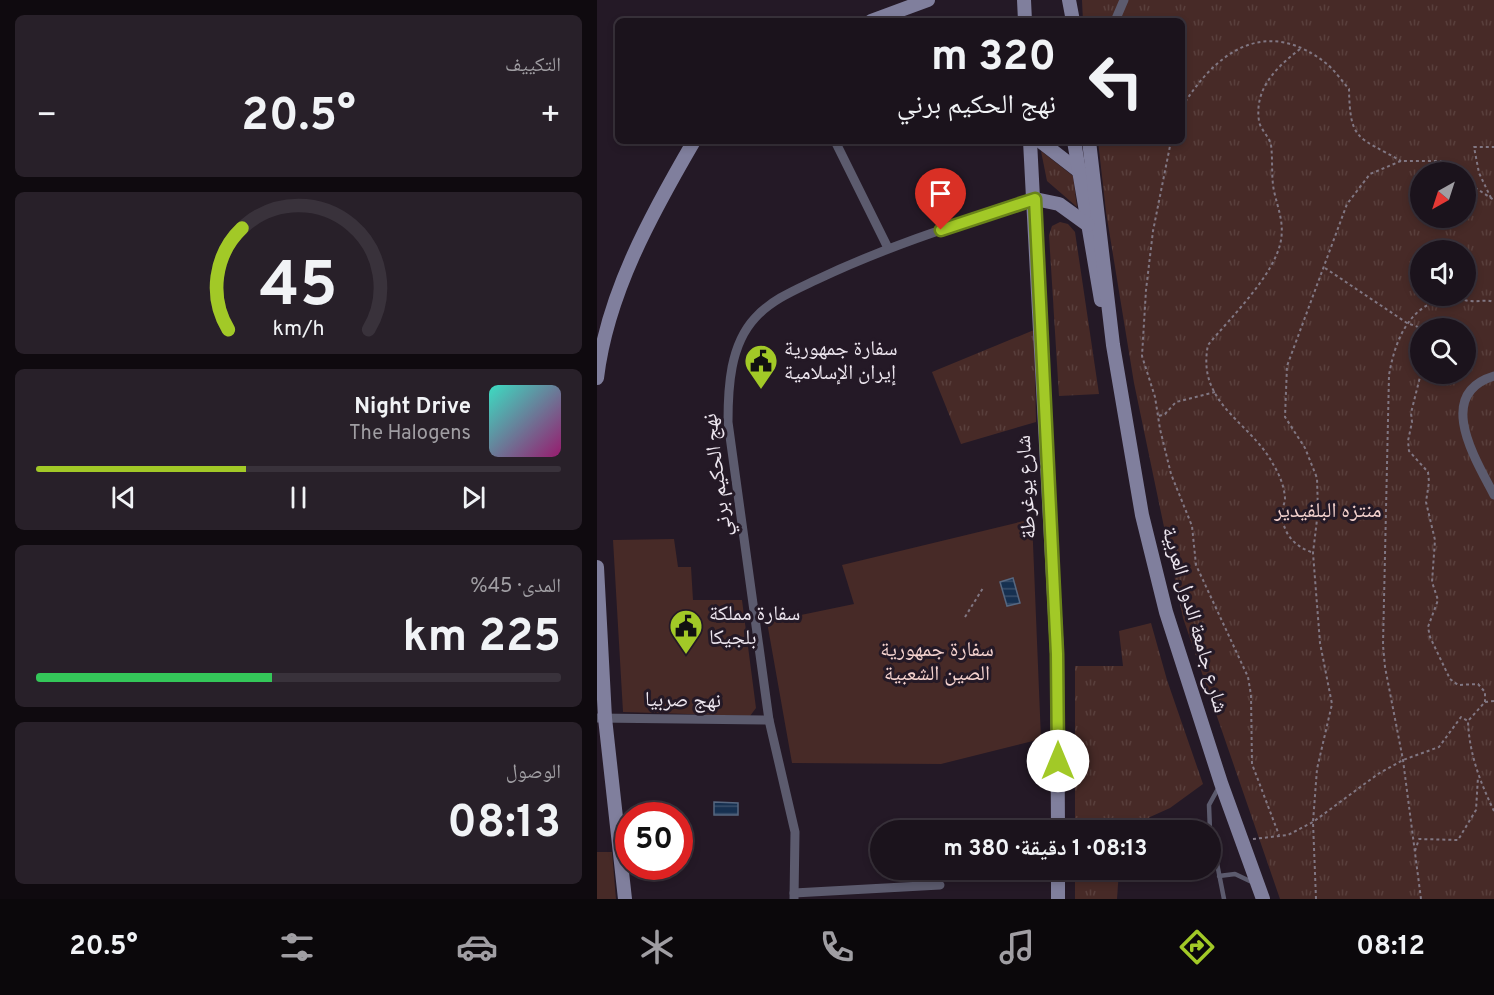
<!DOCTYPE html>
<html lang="ar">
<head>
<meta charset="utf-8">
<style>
  :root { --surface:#1b131c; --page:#282029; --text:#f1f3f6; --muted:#a09ea3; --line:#39323b; --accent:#a2c927 }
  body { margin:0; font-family:Overpass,"Noto Naskh Arabic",sans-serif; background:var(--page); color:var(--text); direction:rtl; height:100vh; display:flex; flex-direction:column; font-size:22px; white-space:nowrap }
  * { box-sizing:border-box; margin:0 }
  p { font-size:20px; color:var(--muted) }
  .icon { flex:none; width:33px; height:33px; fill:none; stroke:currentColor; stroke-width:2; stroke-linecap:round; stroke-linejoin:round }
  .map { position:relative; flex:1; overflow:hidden; direction:ltr }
  .side { display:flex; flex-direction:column; gap:15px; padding:15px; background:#0f0a0f; width:597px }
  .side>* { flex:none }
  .guide { position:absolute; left:18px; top:18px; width:570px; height:126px; border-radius:9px; box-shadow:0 3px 9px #0003,0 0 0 2px var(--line); direction:rtl; background:#1b131c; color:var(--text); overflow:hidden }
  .needle { width:39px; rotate:219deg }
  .controls { position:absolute; left:813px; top:162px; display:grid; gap:12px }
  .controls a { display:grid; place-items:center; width:66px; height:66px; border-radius:50%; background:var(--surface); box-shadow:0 3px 9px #0003,0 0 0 2px var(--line); font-size:30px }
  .speed { position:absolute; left:18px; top:802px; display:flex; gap:12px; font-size:30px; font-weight:700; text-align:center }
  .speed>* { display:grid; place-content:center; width:78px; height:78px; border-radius:50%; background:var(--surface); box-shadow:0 3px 9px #0003,0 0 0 2px var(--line); line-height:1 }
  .speed .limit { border:9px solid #d22; background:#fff; color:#111 }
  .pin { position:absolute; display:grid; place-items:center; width:51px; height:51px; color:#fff; margin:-62px -26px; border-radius:50% 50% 50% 0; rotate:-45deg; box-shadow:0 0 6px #0007 }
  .pin .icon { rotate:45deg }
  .me { position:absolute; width:66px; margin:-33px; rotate:0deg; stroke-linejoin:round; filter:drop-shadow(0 0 4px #0008) }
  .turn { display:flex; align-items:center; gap:21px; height:126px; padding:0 30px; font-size:27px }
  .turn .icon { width:78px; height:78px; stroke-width:2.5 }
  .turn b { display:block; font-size:42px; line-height:51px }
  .big { font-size:45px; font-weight:700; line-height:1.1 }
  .side .widget { flex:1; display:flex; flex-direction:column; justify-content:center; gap:9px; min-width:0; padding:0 21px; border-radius:9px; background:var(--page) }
  .side .dial { align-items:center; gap:0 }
  .dial svg { height:156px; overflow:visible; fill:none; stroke:var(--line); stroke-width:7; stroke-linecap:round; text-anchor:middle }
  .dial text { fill:var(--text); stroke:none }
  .song { display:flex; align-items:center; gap:18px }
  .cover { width:72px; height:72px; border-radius:9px; background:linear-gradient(135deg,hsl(170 70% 55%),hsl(320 70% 35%)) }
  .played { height:6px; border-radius:3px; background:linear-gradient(90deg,var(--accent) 40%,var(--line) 40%) }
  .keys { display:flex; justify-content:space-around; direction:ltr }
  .heat { display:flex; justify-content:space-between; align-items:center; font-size:33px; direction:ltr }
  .charge { height:9px; border-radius:4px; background:linear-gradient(90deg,#34c759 45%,var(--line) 0) }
  .trip { position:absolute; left:273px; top:820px; width:351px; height:60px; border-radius:30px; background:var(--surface); box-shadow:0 3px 9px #0003,0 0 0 2px var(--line); font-weight:700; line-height:60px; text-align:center; direction:rtl }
  .menu { display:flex; height:96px; justify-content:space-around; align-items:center; background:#0b080b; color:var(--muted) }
  .menu .icon { width:42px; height:42px }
  .menu .on { color:var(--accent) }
  .menu b { font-size:27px; color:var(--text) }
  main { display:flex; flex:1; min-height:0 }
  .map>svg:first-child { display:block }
  .grass { fill:url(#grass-tufts); fill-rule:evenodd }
  .garden { fill:#472a27 }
  .water { fill:url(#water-rules); stroke:#566780; stroke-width:1.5 }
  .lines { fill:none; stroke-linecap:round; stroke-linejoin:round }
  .path { stroke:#817783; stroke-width:2; stroke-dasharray:3 3; stroke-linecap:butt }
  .lane { stroke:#5c5b6e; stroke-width:4.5 }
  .street { stroke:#5c5b6e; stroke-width:9 }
  .secondary { stroke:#807f9d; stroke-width:14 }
  .route-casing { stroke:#698319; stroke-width:15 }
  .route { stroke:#a2c927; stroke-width:10 }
  .labels { text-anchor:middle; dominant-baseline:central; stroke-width:6; stroke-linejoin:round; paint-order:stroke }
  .poi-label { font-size:21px; fill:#ede6ef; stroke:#241926; text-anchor:start }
  .street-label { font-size:21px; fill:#ede6ef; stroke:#241926 }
  .park-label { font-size:21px; fill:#f5d3cf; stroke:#241926 }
</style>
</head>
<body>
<main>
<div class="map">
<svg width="897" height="899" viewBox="0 0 897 899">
  <defs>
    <pattern id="grass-tufts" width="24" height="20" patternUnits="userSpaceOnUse" patternTransform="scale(1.5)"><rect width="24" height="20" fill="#472a27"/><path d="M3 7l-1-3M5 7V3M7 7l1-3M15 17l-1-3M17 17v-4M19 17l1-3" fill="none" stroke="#593f3c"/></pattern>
    <pattern id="water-rules" width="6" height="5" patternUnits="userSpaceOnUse" patternTransform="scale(1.5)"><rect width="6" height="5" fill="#163050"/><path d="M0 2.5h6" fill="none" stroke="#384e6a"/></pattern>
  </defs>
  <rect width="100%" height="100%" fill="#241926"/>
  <g class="grass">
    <path d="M485 0H897V899H683L586 618 537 383 509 212 501 141H585V21H486ZM824 172H868V218H824ZM824 250H868V296H824ZM824 328H868V374H824Z"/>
    <polygon points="444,151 476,176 480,207 450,181"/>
    <polygon points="463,222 471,224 478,232 502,394 462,396 452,235 455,226"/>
    <polygon points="437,330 439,422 364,444 335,372"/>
    <polygon points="554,623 570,680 606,784 573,808 553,817 536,831 478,831 478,666 526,666 522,631"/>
    <polygon points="478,870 522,870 520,899 478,899"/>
  </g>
  <g class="garden">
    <polygon points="435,519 444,739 344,764 195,763 170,622 257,604 245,565"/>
    <polygon points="77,539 81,567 94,567 96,600 145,600 159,708 153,716 26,712 16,540"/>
    <polygon points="0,852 15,852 19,899 0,899"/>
  </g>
  <g class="water">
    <polygon points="416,578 423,603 410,606 403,582"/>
    <polygon points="117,802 141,803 141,815 117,815"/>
  </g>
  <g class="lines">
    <g class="path">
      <path d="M703 49C680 67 657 88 662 121 663 129 672 136 674 145 676 160 674 176 677 191 681 209 687 222 684 240 678 275 633 318 611 345 599 404 654 422 676 464 682 474 687 485 688 498 688 504 684 510 685 516 687 535 698 546 714 552"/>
      <path d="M585 107C620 50 670 16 730 64 738 71 745 81 752 89 753 142 761 136 804 161"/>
      <polyline points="574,141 556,231 549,290 545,356 558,397 563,429 574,474 595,526 599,565 651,677 654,695 655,764 682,835"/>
      <polyline points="868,181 897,200"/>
      <polyline points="894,198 882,173 877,147 897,147"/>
      <polyline points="728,268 810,323 824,328"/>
      <polyline points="824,373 814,413 815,422 811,441 812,451 831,472 832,482 829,502 838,540 835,582 841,600 831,627 833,637 853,679 861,685 881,684 888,692 888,702"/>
      <polyline points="562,416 568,414 579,402 618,392"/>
      <polyline points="368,617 386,588"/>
      <path d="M897 701 888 702 871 721C872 753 883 782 897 811"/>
      <polyline points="656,839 691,835 716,822 781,774 806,760 842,747 864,717 871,721"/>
      <polyline points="818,851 822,839 861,840 879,810 881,777"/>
      <polyline points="719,899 716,822 720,769 735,704 723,643 716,553 721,511 720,478 708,448 688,417 690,366 750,204 773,174 804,161 844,161 859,172"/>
      <path d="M824 899 806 760 788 667 786 645 792 375C798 340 813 301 855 298 861 297 868 301 874 301 882 302 889 299 897 302"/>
    </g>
    <g class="lane">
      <polyline points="613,831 612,805 623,785"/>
      <polyline points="614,833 627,899"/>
      <polyline points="622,876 638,874 657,883"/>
    </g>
    <g class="street">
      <polyline points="518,21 527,0"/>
      <polyline points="238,141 291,248"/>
      <path d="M897 376C837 394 879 460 897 495"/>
      <polyline points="0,718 172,720"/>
      <polyline points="323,824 461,825"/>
      <polyline points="197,893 343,885"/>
      <path d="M197 899 198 832 172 720 131 422C131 387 133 345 158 318 174 300 198 290 219 280 290 246 364 223 438 199"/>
    </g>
    <g class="secondary">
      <polyline points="427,0 428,21"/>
      <polyline points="472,0 476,21"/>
      <polyline points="274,21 331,0"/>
      <polyline points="433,141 460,654 461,831"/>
      <polyline points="443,141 483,172"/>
      <polyline points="477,141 504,300"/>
      <polyline points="492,141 516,345 545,515 569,612 624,783 666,899"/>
      <polyline points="438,199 462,204 491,225"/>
      <path d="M0 378C10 294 55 213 97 141"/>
      <polyline points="0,567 8,718 28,899"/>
      <polyline points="461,870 461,899"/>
    </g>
  </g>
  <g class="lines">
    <defs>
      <polyline id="route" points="344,230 438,199 460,654 461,761"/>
    </defs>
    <use href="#route" class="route-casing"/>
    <use href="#route" class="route"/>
  </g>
  <defs>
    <symbol id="civic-pin" viewBox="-11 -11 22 30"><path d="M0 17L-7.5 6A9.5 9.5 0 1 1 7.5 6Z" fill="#a2c927" stroke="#241926"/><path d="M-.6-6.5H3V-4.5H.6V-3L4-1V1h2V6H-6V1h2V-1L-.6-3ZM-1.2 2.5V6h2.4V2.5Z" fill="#111"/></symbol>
  </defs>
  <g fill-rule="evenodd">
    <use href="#civic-pin" x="145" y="342" width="38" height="52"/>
    <use href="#civic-pin" x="70" y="607" width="38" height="52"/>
  </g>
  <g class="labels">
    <g class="poi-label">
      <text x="187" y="349">سفارة جمهورية<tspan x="187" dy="24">إيران الإسلامية</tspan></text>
      <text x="112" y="614">سفارة مملكة<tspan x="112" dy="24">بلجيكا</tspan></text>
    </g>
    <g class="street-label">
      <text transform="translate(121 475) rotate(-97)">نهج الحكيم برني</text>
      <text transform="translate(430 487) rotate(-93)">شارع يوغرطة</text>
      <text transform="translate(597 620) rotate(74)">شارع جامعة الدول العربية</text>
      <text transform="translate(86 701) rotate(1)">نهج صربيا</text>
    </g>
    <g class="park-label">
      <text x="731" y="511">منتزه البلفيدير</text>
      <text x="340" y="650">سفارة جمهورية<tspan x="340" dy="24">الصين الشعبية</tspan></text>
    </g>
  </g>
</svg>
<div class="controls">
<a><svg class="needle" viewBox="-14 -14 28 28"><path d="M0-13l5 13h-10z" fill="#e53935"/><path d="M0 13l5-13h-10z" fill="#a09ea3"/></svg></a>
<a><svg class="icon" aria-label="sound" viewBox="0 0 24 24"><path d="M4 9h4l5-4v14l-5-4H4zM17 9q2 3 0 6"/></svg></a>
<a><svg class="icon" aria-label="search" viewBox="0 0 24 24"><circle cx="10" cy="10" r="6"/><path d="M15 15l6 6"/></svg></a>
</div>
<div class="speed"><div class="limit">50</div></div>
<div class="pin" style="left:344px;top:230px;background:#d93025"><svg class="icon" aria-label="arrive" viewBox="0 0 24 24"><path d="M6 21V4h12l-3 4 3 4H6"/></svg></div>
<svg class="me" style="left:461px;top:761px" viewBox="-20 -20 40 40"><circle r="19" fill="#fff"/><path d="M0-13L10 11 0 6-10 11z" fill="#a2c927"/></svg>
<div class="trip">08:13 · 1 دقيقة · 380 m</div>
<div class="guide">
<div class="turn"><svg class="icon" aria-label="left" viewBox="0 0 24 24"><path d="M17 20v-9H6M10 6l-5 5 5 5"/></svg><div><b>320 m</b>نهج الحكيم برني</div></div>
</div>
</div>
<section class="side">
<div class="widget"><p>التكييف</p>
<div class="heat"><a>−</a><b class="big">20.5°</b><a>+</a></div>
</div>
<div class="widget dial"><svg viewBox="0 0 100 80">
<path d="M14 69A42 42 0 1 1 86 69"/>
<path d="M14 69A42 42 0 0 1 21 17" stroke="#a2c927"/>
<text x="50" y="56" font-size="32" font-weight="700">45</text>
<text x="50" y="72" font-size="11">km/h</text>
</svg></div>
<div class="widget">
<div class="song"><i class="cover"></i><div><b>Night Drive</b><p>The Halogens</p></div></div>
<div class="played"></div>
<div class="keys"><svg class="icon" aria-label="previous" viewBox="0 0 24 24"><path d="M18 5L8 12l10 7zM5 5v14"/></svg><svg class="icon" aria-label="pause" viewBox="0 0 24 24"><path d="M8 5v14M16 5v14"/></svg><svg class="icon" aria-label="next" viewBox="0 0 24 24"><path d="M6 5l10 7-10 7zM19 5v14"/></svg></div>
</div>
<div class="widget"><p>المدى · 45%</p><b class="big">225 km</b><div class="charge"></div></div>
<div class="widget"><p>الوصول</p><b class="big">08:13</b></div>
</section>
</main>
<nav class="menu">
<b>08:12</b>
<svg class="icon on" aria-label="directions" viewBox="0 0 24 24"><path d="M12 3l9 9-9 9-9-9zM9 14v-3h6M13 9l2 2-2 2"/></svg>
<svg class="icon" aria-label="music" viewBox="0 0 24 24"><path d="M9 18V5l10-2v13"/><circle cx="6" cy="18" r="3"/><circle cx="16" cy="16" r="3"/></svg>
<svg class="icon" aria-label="phone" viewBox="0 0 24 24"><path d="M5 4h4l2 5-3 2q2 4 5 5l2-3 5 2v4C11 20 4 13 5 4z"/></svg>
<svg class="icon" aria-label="climate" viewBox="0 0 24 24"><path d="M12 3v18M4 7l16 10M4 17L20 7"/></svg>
<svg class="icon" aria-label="car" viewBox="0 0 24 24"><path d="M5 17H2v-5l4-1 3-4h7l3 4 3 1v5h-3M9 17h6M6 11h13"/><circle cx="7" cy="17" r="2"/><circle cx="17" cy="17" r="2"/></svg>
<svg class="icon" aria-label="filters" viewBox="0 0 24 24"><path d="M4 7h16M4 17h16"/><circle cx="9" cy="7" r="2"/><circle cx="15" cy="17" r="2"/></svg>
<b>20.5°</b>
</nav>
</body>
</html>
